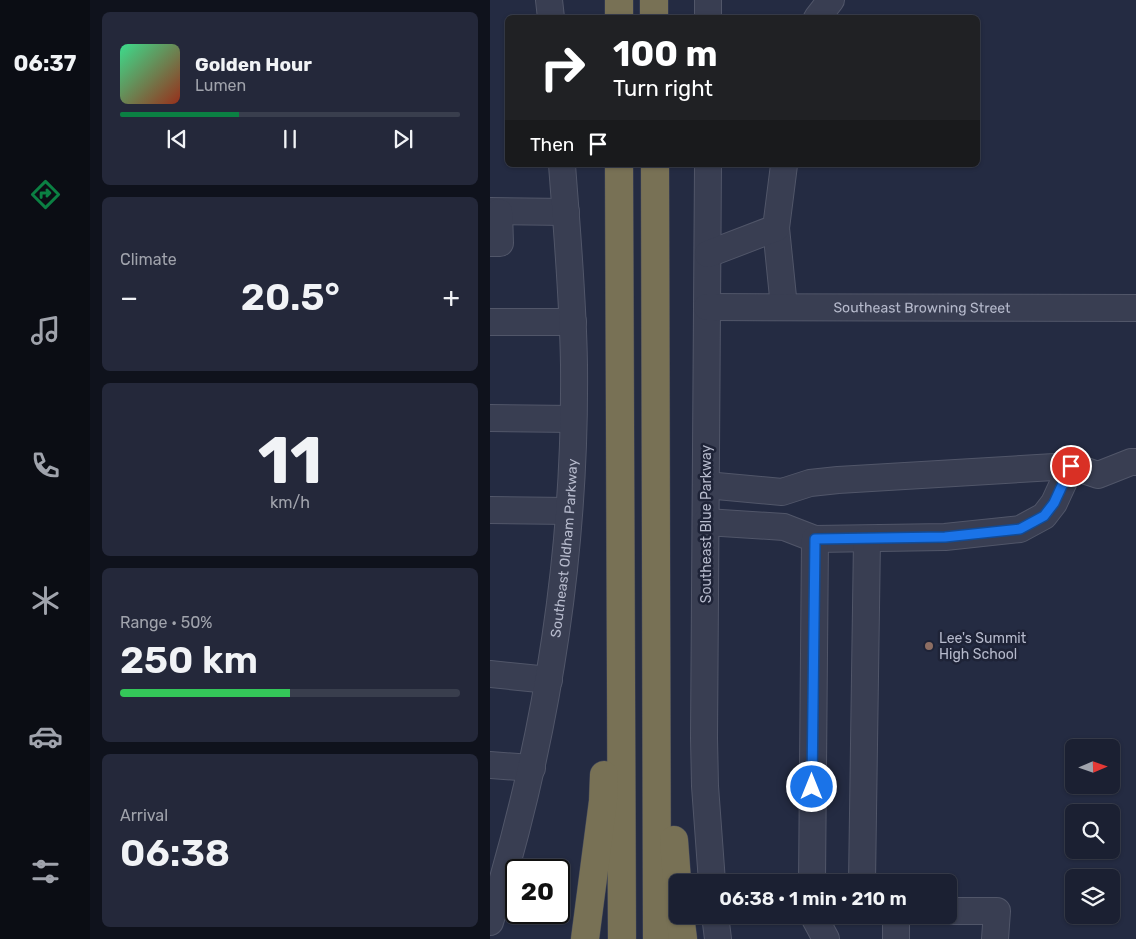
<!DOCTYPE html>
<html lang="en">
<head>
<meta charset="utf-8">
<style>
  :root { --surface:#1b2032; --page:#24283a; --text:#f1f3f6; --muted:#a0a3ac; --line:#393e4d; --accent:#0b8043 }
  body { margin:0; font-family:Rubik,sans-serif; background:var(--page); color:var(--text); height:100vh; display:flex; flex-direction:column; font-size:19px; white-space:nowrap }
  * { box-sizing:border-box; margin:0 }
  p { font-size:16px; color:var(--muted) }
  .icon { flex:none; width:28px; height:28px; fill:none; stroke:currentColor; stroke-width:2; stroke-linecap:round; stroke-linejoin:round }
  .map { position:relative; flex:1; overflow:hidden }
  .drawer { display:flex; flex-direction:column; gap:12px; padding:12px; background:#0f121c; width:400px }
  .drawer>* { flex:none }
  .guide { position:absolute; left:15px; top:15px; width:475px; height:152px; border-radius:8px; box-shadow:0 1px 4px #0004,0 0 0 1px var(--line); background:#202124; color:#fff; overflow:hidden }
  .needle { width:32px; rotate:88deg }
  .tools { position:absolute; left:575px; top:739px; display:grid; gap:10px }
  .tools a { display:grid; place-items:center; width:55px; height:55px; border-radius:8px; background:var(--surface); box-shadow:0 1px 4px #0004,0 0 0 1px var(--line); font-size:25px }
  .speed { position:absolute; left:15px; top:859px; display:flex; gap:10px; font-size:25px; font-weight:700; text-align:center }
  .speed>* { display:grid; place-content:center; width:65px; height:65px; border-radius:50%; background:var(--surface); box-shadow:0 1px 4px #0004,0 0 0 1px var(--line); line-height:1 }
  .speed .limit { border:2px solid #111; border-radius:8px; background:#fff; color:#111 }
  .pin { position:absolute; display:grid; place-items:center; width:42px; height:42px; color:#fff; margin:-21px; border:2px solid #fff; border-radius:50%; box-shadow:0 1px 5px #0007 }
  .me { position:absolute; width:55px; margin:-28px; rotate:0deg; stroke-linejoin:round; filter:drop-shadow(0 0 4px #0008) }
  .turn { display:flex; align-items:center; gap:18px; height:105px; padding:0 25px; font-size:22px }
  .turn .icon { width:65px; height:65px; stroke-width:2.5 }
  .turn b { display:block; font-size:35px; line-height:42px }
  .then { display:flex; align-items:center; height:48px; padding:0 25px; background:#0003; gap:10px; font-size:19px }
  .big { font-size:38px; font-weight:600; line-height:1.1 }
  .drawer .tile { flex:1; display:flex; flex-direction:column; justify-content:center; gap:8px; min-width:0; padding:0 18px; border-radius:8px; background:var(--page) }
  .drawer .dial { align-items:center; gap:0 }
  .dial b { font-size:65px; line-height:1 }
  .song { display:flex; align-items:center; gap:15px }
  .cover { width:60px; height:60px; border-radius:8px; background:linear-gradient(135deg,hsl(150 70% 55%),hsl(10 70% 35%)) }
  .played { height:5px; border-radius:2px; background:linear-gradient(90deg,var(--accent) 35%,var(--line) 35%) }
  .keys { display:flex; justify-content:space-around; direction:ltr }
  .heat { display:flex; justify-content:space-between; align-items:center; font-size:28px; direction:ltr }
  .charge { height:8px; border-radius:4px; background:linear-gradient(90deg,#34c759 50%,var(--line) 0) }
  .trip { position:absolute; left:179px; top:874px; width:288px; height:50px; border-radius:8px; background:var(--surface); box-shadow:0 1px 4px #0004,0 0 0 1px var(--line); font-weight:600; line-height:50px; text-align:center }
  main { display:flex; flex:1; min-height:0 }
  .tab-bar { display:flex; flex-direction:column; width:90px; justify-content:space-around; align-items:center; background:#0b0d14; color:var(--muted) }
  .tab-bar .icon { width:35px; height:35px }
  .tab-bar .selected { color:var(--accent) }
  .tab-bar b { font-size:22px; color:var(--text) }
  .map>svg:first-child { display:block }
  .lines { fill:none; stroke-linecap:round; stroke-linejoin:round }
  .minor-casing { stroke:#515669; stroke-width:28 }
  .highway-casing { stroke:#414659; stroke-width:29 }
  .minor { stroke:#393e52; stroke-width:26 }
  .highway { stroke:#787155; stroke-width:28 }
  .route-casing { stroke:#114b97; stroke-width:12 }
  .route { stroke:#1a73e8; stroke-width:9 }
  .education-dot { fill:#8d6e63; stroke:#1e2337; stroke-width:2 }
  .labels { text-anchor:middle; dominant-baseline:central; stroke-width:5; stroke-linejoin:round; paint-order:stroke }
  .street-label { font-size:14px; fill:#b6bacc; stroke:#1e2337 }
  .poi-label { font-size:14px; fill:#b6bacc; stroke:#1e2337; text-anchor:start }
</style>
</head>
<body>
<main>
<nav class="tab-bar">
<b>06:37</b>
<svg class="icon selected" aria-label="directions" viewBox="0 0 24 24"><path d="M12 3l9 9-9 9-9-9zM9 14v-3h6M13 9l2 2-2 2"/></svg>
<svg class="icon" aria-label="music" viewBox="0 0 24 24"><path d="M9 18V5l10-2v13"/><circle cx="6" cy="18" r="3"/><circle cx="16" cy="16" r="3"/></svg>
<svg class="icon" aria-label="phone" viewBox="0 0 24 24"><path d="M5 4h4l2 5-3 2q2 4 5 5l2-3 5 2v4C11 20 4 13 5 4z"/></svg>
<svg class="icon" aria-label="climate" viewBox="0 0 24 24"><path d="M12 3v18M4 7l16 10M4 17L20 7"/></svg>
<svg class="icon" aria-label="car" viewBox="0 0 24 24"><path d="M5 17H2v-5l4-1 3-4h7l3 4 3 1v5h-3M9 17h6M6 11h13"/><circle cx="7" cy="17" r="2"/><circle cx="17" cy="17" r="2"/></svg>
<svg class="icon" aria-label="filters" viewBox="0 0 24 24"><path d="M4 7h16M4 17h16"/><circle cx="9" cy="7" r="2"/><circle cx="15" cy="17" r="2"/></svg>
</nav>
<section class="drawer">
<div class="tile">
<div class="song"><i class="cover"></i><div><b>Golden Hour</b><p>Lumen</p></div></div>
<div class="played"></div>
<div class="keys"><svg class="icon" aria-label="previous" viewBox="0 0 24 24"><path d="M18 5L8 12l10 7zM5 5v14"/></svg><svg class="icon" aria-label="pause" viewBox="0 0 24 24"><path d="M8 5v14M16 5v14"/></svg><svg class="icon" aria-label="next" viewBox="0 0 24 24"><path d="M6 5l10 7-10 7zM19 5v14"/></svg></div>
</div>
<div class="tile"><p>Climate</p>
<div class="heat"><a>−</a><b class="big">20.5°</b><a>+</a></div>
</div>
<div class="tile dial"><b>11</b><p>km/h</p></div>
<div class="tile"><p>Range · 50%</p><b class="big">250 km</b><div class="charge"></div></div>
<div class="tile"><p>Arrival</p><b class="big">06:38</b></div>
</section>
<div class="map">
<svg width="646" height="939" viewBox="0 0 646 939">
  <rect width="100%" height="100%" fill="#242b42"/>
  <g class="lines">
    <defs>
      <g id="minor">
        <polyline points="59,0 61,18"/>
        <polyline points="218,18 218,0"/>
        <polyline points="327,18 341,0"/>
        <polyline points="218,165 214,738 215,786 222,882"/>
        <polyline points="0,211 76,212"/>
        <polyline points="286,228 294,307"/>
        <polyline points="0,243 10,243 9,212"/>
        <polyline points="218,254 286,228 294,165"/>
        <path id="s1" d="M217 307 646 308"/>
        <polyline points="0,322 83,322"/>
        <polyline points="0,418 83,419"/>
        <polyline points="216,485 292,492 320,483 348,480 581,466 608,475 641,462 646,462"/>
        <polyline points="0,510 78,511"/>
        <polyline points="216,522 294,527 325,539 455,537 530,529 554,516 564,503 581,466"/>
        <polyline points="0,674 59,680"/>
        <polyline points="0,765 42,768"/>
        <polyline points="322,882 325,539"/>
        <polyline points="372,882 377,539"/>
        <polyline points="458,911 507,911 505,939"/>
        <polyline points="225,915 228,939"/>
        <polyline points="323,915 336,939"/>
        <polyline points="406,915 406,939"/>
        <path id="s2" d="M0 922C56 742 86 553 84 365 83 298 77 231 72 165"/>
      </g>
      <g id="highway">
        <polyline points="129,0 129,18"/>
        <polyline points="164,0 164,18"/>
        <polyline points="129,165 132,939"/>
        <polyline points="165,165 167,939"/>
        <polyline points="184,840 188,894"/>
        <polyline points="190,915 193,939"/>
        <polyline points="95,939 113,801 114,775"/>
      </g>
    </defs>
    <use href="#minor" class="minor-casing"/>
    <use href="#highway" class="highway-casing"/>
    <use href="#minor" class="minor"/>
    <use href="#highway" class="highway"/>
  </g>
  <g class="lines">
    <defs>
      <polyline id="route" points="322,787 325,539 455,537 530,529 554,516 564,503 581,466"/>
    </defs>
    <use href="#route" class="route-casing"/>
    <use href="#route" class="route"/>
  </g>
  <circle class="education-dot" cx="439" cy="646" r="5"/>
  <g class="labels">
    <g class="street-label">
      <text stroke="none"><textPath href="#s1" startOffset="215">Southeast Browning Street</textPath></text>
      <text transform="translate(216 524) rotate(-90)">Southeast Blue Parkway</text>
      <text stroke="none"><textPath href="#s2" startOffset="382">Southeast Oldham Parkway</textPath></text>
    </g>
    <g class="poi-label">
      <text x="449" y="638">Lee's Summit<tspan x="449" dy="16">High School</tspan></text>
    </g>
  </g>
</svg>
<div class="tools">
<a><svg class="needle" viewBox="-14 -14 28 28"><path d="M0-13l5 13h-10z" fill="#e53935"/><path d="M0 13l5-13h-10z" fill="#a0a3ac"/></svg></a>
<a><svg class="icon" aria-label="search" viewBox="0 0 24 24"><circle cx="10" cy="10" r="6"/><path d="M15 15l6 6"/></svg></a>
<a><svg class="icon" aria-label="layers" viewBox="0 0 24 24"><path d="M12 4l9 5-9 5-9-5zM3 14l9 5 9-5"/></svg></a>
</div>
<div class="speed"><div class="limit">20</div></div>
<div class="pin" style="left:581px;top:466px;background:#d93025"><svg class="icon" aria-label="arrive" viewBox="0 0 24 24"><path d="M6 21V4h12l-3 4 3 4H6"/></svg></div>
<svg class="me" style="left:322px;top:787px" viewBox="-20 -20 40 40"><circle r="17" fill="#1a73e8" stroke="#fff" stroke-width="3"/><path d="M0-11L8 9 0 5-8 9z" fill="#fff"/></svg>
<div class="trip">06:38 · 1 min · 210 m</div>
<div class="guide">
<div class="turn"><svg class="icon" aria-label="right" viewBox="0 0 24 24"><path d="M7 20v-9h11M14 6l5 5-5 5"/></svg><div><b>100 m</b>Turn right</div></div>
<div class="then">Then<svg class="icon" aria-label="arrive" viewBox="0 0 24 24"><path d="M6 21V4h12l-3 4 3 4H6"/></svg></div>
</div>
</div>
</main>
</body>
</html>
